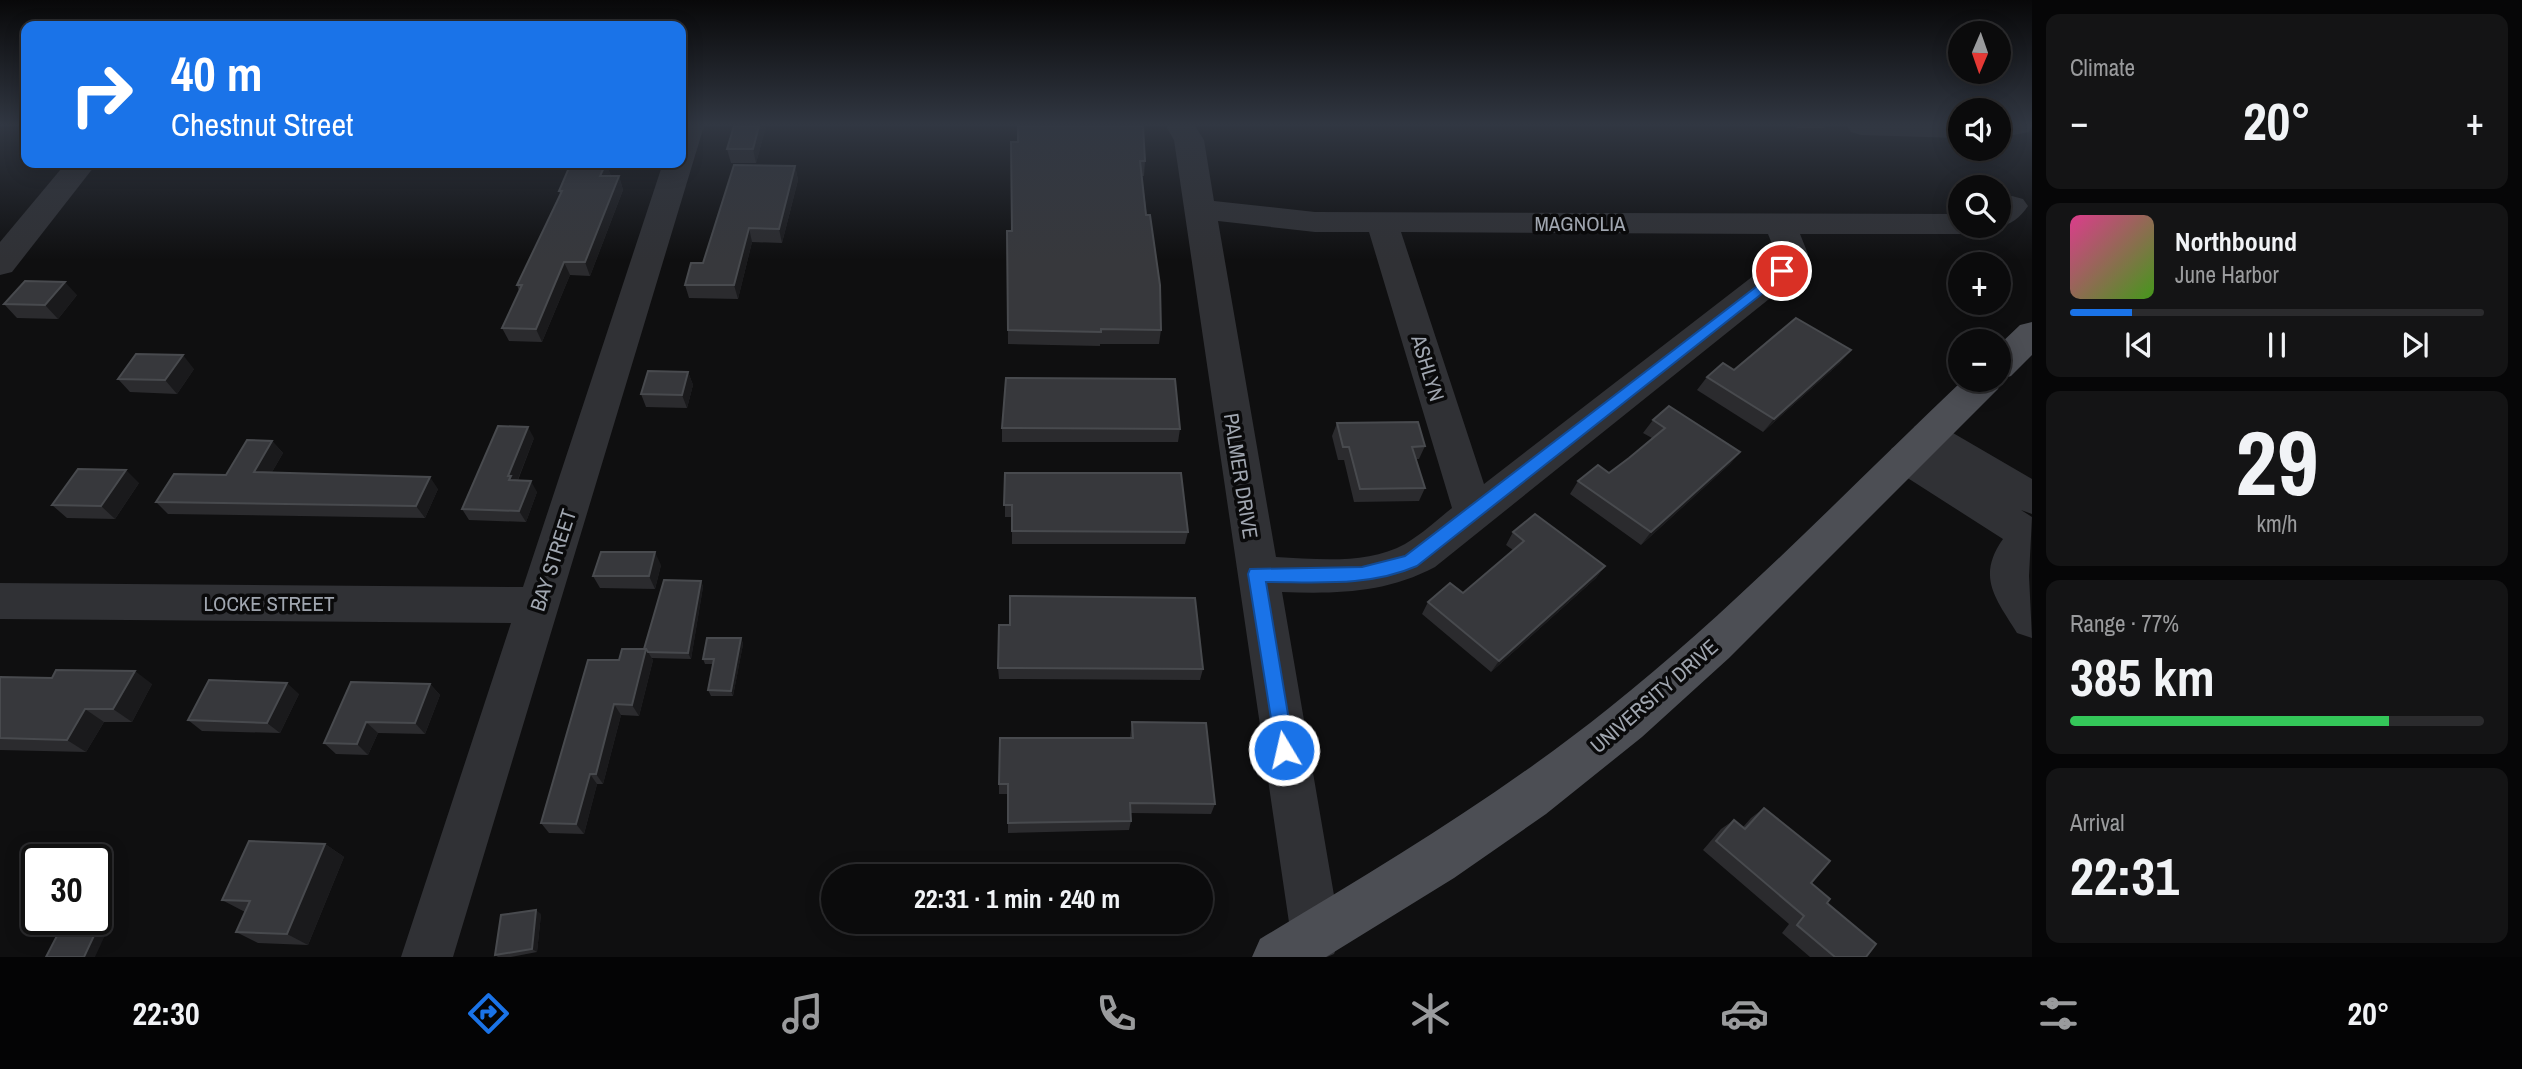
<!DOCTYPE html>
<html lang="en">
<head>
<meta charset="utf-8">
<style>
  :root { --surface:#0b0b0c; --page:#141415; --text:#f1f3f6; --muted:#9a9b9d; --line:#2b2b2d; --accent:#1a73e8 }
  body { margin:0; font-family:"Archivo Narrow",sans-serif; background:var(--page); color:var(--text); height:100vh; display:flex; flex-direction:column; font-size:26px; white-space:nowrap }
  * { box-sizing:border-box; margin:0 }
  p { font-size:23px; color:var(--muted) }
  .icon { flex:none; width:38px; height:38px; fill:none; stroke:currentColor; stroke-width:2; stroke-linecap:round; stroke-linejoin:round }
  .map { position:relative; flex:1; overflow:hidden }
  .drawer { display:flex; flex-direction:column; gap:14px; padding:14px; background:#060607; width:490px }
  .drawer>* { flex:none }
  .banner { position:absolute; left:21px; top:21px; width:665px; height:147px; border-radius:14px; box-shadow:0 4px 18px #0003,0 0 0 2px var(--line); background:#1a73e8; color:#fff; overflow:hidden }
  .needle { width:46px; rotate:182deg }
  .fabs { position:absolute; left:1948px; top:21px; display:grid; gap:14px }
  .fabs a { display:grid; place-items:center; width:63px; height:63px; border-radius:50%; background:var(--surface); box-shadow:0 4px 18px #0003,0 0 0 2px var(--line); font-size:35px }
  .speed { position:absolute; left:21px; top:844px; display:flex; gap:14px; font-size:35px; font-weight:700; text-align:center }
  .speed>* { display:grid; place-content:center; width:91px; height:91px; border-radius:50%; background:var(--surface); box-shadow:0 4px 18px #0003,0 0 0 2px var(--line); line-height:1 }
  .speed .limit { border:4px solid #111; border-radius:10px; background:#fff; color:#111 }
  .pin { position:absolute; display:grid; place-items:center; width:60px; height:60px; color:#fff; margin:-30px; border:4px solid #fff; border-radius:50%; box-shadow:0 2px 7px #0007 }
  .me { position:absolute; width:77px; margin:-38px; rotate:351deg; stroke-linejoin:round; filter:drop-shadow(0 0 5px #0008) }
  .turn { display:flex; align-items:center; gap:24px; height:147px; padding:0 35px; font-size:32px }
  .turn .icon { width:91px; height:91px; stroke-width:2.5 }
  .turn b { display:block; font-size:49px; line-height:60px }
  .big { font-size:52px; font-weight:700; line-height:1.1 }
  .drawer .card { flex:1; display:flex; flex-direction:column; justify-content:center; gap:10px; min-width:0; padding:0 24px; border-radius:14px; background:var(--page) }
  .drawer .dial { align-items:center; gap:0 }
  .dial b { font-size:91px; line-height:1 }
  .song { display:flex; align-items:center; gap:21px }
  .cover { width:84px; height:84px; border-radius:10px; background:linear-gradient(135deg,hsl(330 70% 55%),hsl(100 70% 35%)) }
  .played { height:7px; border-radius:4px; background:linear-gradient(90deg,var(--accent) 15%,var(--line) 15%) }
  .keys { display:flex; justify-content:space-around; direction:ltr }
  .heat { display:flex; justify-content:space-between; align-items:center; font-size:38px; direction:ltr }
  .charge { height:10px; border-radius:5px; background:linear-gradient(90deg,#34c759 77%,var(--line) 0) }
  .trip { position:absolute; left:821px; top:864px; width:392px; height:70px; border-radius:35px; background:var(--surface); box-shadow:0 4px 18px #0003,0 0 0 2px var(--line); font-weight:700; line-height:70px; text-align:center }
  .menu { display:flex; height:112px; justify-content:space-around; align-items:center; background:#040405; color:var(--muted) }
  .menu .icon { width:49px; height:49px }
  .menu .active { color:var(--accent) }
  .menu b { font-size:32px; color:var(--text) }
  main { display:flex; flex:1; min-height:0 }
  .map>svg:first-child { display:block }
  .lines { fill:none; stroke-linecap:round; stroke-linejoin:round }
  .minor { fill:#303135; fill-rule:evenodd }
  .major { fill:#4c4e54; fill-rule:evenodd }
  .wall { fill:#2b2b2e }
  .shaded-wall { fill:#1a1a1c }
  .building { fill:#37383c; stroke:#484a4e; stroke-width:2 }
  .route { fill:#1a73e8; stroke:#114b97; stroke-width:2 }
  .labels { text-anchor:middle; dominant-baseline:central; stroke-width:7; stroke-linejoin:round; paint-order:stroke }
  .street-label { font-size:21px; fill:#a0a6b0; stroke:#0a0a0b }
</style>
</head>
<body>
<main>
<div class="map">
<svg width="2032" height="957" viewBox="0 0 2032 957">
  <rect width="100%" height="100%" fill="#0f0f10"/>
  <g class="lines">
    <g class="minor">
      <polygon points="681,126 704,126 453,957 401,957 511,623 0,619 0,583 523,587 663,163 681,163"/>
      <path d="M1166 126H1195L1204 140 1214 201 1315 212 1960 214V226H1975L1971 231 1960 234H1800L1808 254 1794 279 1435 567C1386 593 1337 594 1282 592L1341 936 1334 954 1327 957 1298 954 1291 936 1174 140ZM1218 221 1315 232H1369L1452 508C1437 520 1422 534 1405 544 1367 565 1317 559 1276 557ZM1401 232 1768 234 1776 254 1770 263 1484 484Z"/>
      <polygon points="1847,126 1960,126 1960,138 1861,135 1851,132"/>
      <polygon points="1998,126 2032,126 2029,132 1998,138"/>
      <polygon points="66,163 97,163 12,272 0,275 0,242"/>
      <path d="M2012 196 2023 199 2028 206C2020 218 2008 228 1993 226H1998V201Z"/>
      <path d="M1928 422 1941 426 2032 479V514L2021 510 2032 517 2029 576 2032 638 2017 633C1996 599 1976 577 2003 539L1892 468 1886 458 1892 448 1905 443 1916 447 1909 436 1915 426Z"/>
    </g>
    <path class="major" d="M2032 322V355L2011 376 2002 379 1998 389 1729 658 1642 737 1546 814 1454 878 1326 957H1252L1260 939C1380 867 1499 796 1609 708 1735 608 1847 490 1963 380H1998V346L2020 325Z"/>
  </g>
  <g class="wall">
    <polygon points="734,126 766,126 756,163 731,163 727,149"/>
    <polygon points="1796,126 1825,126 1824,128 1797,128"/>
    <polygon points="1018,142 1145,161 1144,176 1142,176 1161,330 1159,344 1100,344 1100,346 1008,344 1007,231 1012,231"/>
    <polygon points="571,163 609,163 607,166 611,176 619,176 623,190 590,276 570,275 542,342 509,341 502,328 519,291 517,285 560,194 559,191"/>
    <polygon points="795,166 798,180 782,243 752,242 738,299 689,298 685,285 703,263"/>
    <polygon points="77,295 58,319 17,318 4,304"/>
    <polygon points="1851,350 1840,363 1763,432 1697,390 1707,377 1734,370"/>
    <polygon points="194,369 177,394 130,392 118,379"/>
    <polygon points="688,372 693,385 687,408 646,407 641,394"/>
    <polygon points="1653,420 1740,452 1730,464 1641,545 1570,494 1578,481 1609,473 1629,458 1652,438 1643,433"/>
    <polygon points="1337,423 1425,446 1419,459 1416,459 1425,488 1419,501 1354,502 1344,460 1338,460 1332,436"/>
    <polygon points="1002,428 1180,429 1178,442 1002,442"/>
    <polygon points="534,438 518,480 537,492 526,522 469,520 462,509"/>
    <polygon points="272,441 283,453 272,472 438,489 425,518 168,514 156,502 226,475"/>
    <polygon points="1005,473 1188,532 1185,544 1012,544 1012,517 1005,517"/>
    <polygon points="139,483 115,519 67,518 52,505"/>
    <polygon points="1513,532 1605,566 1596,578 1491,672 1422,614 1428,602 1463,593 1513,550 1506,545"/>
    <polygon points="661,565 655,589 600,588 593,576"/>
    <polygon points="701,581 703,587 691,659 651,658 653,660 639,716 621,715 603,784 597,784 584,834 549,833 541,823 619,660 644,649"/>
    <polygon points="741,638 743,644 733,696 711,696 708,690 713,664 705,664 703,659"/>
    <polygon points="998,668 1203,669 1200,680 999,679"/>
    <polygon points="0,677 152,684 132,722 104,722 86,752 0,750"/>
    <polygon points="430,684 440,695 425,734 378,733 368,755 336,754 324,743"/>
    <polygon points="299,694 280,733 202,731 188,720"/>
    <polygon points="1132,722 1215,804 1211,814 1131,813 1131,821 1129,830 1008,833 1008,794 999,794 999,784 1130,738"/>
    <polygon points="1764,808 1811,883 1866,957 1810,957 1782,933 1789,924 1703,850 1721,829 1734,820 1743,827 1751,818"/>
    <polygon points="325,844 344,857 308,945 258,943 236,932 245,912 222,900"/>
    <polygon points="541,914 537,952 511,957 498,957 495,955"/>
  </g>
  <g class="shaded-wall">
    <polygon points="759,126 766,126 756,163 753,149"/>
    <polygon points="599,163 609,163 607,166 611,176 600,176"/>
    <polygon points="795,166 798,180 782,243 779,229"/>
    <polygon points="619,176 623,190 590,276 585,262"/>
    <polygon points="749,228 752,242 738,299 734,285"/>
    <polygon points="564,262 570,275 542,342 536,329"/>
    <polygon points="65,282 77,295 58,319 45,305"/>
    <polygon points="1851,350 1840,363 1763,432 1774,419"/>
    <polygon points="183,355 194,369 177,394 165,380"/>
    <polygon points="688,372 693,385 687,408 682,395"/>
    <polygon points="528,427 534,438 516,484 509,480 508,476"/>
    <polygon points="272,441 283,453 265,484 254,472"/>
    <polygon points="1740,452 1730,464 1641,545 1651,532"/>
    <polygon points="126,470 139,483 115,519 101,506"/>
    <polygon points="430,477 438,489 425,518 416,506"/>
    <polygon points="531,481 537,492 526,522 519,511"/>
    <polygon points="655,552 661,565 655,589 649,576"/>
    <polygon points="1605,566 1596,578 1491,672 1499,661"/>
    <polygon points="701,581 703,587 691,659 688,653"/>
    <polygon points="741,638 743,644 733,696 731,691"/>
    <polygon points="646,649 653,660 639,716 632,705"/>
    <polygon points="135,671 152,684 132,722 113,709"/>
    <polygon points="287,683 299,694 280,733 267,723"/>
    <polygon points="430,684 440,695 425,734 415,723"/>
    <polygon points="614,704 621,715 603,784 596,774"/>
    <polygon points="85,709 104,722 86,752 67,740"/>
    <polygon points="366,722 378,733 368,755 357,744"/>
    <polygon points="590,774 597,784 584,834 576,824"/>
    <polygon points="325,844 344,857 308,945 287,934"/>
    <polygon points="536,910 541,914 537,952 532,949"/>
    <polygon points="98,927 107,931 95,957 84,957"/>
  </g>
  <g class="building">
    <polygon points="734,126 759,126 753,149 727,149"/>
    <polygon points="1018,126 1143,126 1145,161 1140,161 1146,215 1150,215 1160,285 1161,330 1101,329 1101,332 1008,330 1007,231 1012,231 1011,142 1018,142"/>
    <polygon points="571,163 606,163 600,176 619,176 585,262 564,262 536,329 502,328 522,285 517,285 562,191 559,191"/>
    <polygon points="734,165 795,166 779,229 749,228 734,285 685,285 691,263 703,263"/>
    <polygon points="25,281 65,282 45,305 4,304"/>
    <polygon points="1796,318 1851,350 1774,419 1707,377 1723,363 1734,370"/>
    <polygon points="136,354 183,355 165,380 118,379"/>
    <polygon points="648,371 688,372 682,395 641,394"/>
    <polygon points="1006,378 1175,379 1180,429 1002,428"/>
    <polygon points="1669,406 1740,452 1651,532 1578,481 1598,465 1609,473 1629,458 1665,428 1653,420"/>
    <polygon points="1418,422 1425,446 1412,447 1425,488 1360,489 1349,447 1343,447 1337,423"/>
    <polygon points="498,426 528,427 508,476 511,476 509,480 531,481 519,511 462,509"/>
    <polygon points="247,440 272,441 254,472 430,477 416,506 156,502 174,474 226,475"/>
    <polygon points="78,469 126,470 101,506 52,505"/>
    <polygon points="1005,473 1181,473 1188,532 1012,531 1012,505 1004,505"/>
    <polygon points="1535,514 1605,566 1499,661 1428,602 1450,583 1463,593 1524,541 1513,532"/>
    <polygon points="601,552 655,552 649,576 593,576"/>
    <polygon points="664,580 701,581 688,653 648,652 646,649 644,649"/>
    <polygon points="1010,596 1195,598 1203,669 998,668 999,625 1010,625"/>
    <polygon points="707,638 741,638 731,691 708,690 714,659 703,659"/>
    <polygon points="622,649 646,649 632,705 614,704 596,774 590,774 576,824 541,823 588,660 619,660"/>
    <polygon points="56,670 135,671 113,709 85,709 67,740 0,738 0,677 52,678"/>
    <polygon points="209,680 287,683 267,723 188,720"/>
    <polygon points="351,682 430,684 415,723 366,722 357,744 324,743"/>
    <polygon points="1132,722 1206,723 1215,804 1130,803 1131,821 1008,823 1008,784 999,784 1000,738 1133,738"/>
    <polygon points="1764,808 1830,861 1811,883 1830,899 1827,903 1876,944 1866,957 1835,957 1797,925 1804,916 1716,841 1734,820 1745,829"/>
    <polygon points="249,841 325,844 287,934 236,932 250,901 222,900"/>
    <polygon points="536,910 532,949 495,955 501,915"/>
    <polygon points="98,927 84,957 46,957 61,928"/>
  </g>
  <linearGradient id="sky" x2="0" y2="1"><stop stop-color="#080809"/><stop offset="0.48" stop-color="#313742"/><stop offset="1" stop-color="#313742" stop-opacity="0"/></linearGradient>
  <rect width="2032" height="260" fill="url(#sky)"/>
  <path class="route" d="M1782 267 1789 271 1787 274 1417 566C1369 587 1317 582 1266 582L1294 750 1291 756 1284 759 1277 756 1248 574 1250 569 1362 567 1405 556Z"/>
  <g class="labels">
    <g class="street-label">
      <text x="1580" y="223">MAGNOLIA</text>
      <text transform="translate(1428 368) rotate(73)">ASHLYN</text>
      <text transform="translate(1241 476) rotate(81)">PALMER DRIVE</text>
      <text transform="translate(553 560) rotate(-72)">BAY STREET</text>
      <text x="269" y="603">LOCKE STREET</text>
      <text transform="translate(1654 696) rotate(-41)">UNIVERSITY DRIVE</text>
    </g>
  </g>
</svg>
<div class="fabs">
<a><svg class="needle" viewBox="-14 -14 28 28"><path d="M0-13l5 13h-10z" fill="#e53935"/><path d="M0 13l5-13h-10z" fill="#9a9b9d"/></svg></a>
<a><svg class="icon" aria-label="sound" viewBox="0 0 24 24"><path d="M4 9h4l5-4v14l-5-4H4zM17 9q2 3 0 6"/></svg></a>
<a><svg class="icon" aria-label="search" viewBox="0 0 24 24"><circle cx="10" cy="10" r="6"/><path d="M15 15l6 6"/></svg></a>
<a>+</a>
<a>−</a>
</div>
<div class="speed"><div class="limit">30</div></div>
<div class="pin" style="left:1782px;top:271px;background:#d93025"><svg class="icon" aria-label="arrive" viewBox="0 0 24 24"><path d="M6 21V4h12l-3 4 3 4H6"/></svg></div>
<svg class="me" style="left:1284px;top:750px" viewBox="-20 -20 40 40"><circle r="17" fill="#1a73e8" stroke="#fff" stroke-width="3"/><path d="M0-11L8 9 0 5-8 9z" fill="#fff"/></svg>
<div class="trip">22:31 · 1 min · 240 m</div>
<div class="banner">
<div class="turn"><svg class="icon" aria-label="right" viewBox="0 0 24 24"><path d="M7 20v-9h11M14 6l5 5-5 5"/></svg><div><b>40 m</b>Chestnut Street</div></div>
</div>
</div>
<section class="drawer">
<div class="card"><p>Climate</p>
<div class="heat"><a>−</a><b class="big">20°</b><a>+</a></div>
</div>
<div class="card">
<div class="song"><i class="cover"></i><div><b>Northbound</b><p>June Harbor</p></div></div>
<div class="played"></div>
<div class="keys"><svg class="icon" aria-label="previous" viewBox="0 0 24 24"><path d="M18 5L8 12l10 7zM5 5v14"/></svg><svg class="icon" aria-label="pause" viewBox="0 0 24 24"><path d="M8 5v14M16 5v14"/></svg><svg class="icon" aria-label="next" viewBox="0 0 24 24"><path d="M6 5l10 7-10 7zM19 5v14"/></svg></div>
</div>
<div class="card dial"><b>29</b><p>km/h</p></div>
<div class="card"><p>Range · 77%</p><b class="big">385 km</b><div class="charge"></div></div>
<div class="card"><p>Arrival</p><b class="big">22:31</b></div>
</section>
</main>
<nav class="menu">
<b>22:30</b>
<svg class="icon active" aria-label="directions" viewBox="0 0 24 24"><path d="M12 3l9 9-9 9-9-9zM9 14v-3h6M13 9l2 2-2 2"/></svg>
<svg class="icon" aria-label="music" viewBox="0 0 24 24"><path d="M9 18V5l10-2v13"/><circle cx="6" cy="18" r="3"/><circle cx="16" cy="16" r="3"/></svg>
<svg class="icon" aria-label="phone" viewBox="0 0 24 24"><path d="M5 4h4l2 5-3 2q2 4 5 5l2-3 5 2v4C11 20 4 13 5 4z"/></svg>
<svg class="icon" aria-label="climate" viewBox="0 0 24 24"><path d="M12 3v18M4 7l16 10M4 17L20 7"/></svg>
<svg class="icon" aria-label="car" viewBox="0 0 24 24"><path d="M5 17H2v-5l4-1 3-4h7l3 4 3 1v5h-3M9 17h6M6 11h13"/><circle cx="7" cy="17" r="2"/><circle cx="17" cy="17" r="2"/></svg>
<svg class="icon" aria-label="filters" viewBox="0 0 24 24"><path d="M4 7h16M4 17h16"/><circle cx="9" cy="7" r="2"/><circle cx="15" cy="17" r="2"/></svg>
<b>20°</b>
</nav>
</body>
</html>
